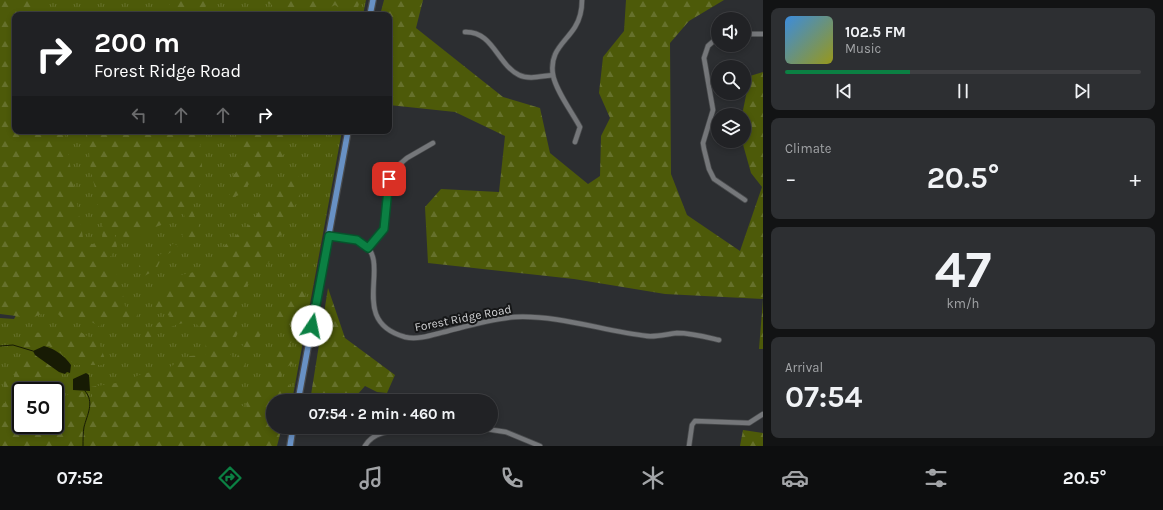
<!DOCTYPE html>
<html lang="en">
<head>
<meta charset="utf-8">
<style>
  :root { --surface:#212225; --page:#2d2f32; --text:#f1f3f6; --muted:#a2a4a7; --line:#3e3f42; --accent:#0b8043 }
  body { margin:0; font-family:Karla,sans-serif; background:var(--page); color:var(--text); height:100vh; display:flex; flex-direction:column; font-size:15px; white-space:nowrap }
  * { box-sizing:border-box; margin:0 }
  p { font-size:13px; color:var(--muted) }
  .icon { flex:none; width:22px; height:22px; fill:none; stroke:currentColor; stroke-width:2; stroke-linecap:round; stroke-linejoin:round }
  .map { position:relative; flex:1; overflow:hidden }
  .sheet { display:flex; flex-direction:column; gap:8px; padding:8px; background:#121314; width:400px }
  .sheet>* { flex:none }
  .guide { position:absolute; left:12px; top:12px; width:380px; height:122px; border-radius:8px; box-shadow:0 2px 6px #0003,0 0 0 1px var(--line); background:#202124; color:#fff; overflow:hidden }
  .buttons { position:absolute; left:711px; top:12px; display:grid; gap:8px }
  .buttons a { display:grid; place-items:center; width:40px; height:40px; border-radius:50%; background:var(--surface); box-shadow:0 2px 6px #0003,0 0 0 1px var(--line); font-size:20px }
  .speed { position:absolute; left:12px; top:382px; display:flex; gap:8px; font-size:20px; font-weight:700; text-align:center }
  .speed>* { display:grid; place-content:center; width:52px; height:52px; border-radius:50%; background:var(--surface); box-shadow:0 2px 6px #0003,0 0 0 1px var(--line); line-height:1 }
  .speed .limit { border:2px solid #111; border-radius:6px; background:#fff; color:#111 }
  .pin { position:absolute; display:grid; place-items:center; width:34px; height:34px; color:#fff; margin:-17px; border-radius:8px; box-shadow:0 2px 6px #0006 }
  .me { position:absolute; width:44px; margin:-22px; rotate:11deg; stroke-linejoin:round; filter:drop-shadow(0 0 3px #0008) }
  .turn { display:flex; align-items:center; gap:14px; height:84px; padding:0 16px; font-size:18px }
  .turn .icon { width:52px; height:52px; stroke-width:2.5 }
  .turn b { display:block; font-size:28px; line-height:34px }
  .lanes { display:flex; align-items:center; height:38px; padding:0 16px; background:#0003; justify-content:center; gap:20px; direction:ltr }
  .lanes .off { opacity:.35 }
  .big { font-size:30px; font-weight:700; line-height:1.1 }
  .sheet .card { flex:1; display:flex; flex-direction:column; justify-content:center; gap:6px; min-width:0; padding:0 14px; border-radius:8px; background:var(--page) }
  .sheet .dial { align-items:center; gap:0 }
  .dial b { font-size:52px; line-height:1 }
  .song { display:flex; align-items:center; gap:12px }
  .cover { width:48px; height:48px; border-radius:6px; background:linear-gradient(135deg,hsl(210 70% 55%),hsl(60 70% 35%)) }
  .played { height:4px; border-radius:2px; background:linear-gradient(90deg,var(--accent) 35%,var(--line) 35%) }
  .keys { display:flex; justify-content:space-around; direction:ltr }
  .heat { display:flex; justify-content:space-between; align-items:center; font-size:22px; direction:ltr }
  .trip { position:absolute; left:266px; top:394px; width:232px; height:40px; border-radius:20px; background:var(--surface); box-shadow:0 2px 6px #0003,0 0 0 1px var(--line); font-weight:700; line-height:40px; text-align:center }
  .tabs { display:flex; height:64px; justify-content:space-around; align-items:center; background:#0d0e0f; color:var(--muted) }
  .tabs .icon { width:28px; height:28px }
  .tabs .current { color:var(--accent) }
  .tabs b { font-size:18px; color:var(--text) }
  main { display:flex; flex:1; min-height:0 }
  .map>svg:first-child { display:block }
  .grass { fill:url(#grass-tufts) }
  .forest { fill:url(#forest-firs) }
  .water { fill:#171b04 }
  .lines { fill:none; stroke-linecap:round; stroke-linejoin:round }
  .stream { stroke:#171b04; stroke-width:1 }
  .minor-casing { stroke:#494b4d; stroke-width:6 }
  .major-casing { stroke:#494b4d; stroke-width:8 }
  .minor { stroke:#75777a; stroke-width:4.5 }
  .major { stroke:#6891c4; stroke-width:5.5 }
  .route-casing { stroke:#07532c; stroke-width:10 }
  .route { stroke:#0b8043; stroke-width:7 }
  .labels { text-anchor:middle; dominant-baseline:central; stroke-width:4; stroke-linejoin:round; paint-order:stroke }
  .street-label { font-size:12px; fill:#d2d3d5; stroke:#151617 }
</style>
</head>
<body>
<main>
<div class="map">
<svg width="763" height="446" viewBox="0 0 763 446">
  <defs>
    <pattern id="grass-tufts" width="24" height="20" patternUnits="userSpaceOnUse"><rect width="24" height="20" fill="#4d5a09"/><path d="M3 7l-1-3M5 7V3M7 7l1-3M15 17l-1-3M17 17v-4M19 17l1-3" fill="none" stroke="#66712c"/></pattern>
    <pattern id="forest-firs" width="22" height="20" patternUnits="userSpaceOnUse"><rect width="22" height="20" fill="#4d5a09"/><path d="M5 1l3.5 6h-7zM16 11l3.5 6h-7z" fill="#66712c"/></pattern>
  </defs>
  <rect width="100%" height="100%" fill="#2c2e31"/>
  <g class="grass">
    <polygon points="33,0 366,0 363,15 36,15"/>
    <polygon points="60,131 342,131 292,401 273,401 273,427 55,409 55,391 21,391 21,407 0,406 0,318 14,319 74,202"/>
  </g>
  <g class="forest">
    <path d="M0 0H50L42 4 40 9 41 15H15V131H64L84 243 93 244 102 238 103 223 95 210 98 207V200L91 172 87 131H199L203 177 193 202 194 215 198 223 200 239 187 240 182 236 186 224 183 209 164 224 147 230 140 240 115 235 117 247 111 256 105 259 104 263C121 269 122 291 125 306L131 310 139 312 135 319 103 322 100 327 85 318H62L56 312 44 313 32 318 0 314Z"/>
    <polygon points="172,0 222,0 208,3 200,15 151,15 168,8"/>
    <polygon points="260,0 360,0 356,15 349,15 335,5 331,7 328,15 301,15 292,13"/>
    <polygon points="384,0 423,0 416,28 503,97 540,108 550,153 588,184 600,176 601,136 610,118 599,93 603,57 624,31 626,0 724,0 689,21 670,43 671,174 687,215 740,251 762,187 751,173 742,141 744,141 744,115 742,115 750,76 763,72 763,349 759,349 763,299 665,294 574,279 428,263 425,207 441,189 499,192 505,136 455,112 389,105 389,15 380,15"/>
    <path d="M241 131H286C285 145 285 167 270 173 264 176 257 176 252 178 247 188 242 196 230 198V179L242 165 240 149Z"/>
    <path d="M290 174H297L300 179 301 190 299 200 287 215 286 231 274 240 273 248 275 256 266 265 260 264 253 269 236 316 240 328 232 346 230 354 234 359 237 357 249 332 256 330 262 332 246 357 238 404 247 408 246 404 291 326 270 313 298 287 304 288C308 303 301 332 290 344L296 362 283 369 281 378C292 384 292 390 289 401H273V427H282L277 446H0V404L5 403 3 374 14 378V363C24 363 29 361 33 350L21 347H13L15 343 29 333 79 331 99 343 105 359 102 365H74C70 358 61 356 56 348L54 349 49 346 44 347 60 371 42 387 45 391H21V425H55V401L77 390 86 393 82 403 86 407 93 401 91 387 122 382 142 374 166 369 190 356 205 355C207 347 205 340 203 333 195 309 160 333 145 340L144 331 170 316 152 309 153 299 160 290 181 275 207 269 215 263 225 245 251 223 282 178Z"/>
    <polygon points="174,243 178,247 161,259 156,270 144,276 139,266 142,262 156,258"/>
    <polygon points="328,288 345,338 395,375 387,393 377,392 365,386 357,395 356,401 310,401"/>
    <polygon points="743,430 763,433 763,446 740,446"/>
  </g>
  <g class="water">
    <path d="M44 346C55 349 64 355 71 365L70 373 67 372 65 374 59 372 35 355 33 351Z"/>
    <polygon points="86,373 89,375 90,391 73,390 73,379"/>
  </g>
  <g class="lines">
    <g class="stream">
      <polyline points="0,346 13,345 33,351"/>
      <path d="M83 446C83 440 83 433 84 427 87 415 95 402 85 391"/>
    </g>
    <defs>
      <g id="minor">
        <path d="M465 32C493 31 497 64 519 75 529 80 542 76 553 75"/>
        <polyline points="744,34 763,34"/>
        <polyline points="718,37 708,46 704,58 713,110 703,143 704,149 709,169 714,179 745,200"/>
        <path d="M575 142 580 127C572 112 556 91 553 75 549 51 565 43 575 27 580 19 582 9 582 0"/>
        <path d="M329 236C340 238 355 237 364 244 392 264 347 321 405 337 418 340 432 335 444 332 468 326 491 319 515 317 560 315 603 331 647 336 657 337 667 334 677 333 691 333 706 337 719 340"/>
        <polyline points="368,248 384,229 388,184 393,170 407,158 433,143"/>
        <polyline points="473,427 506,432 540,446"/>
        <path d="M365 446C376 427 403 432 421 427"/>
        <polyline points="689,446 692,425 695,421 749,423 763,414"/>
      </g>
      <g id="major">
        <polyline points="370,15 373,0"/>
        <polyline points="298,401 348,131"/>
        <polyline points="290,446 293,427"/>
      </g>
    </defs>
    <use href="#minor" class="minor-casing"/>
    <use href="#major" class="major-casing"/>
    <use href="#minor" class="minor"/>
    <use href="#major" class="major"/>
  </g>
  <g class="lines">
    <defs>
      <polyline id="route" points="312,326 329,236 357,240 368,248 384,229 389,179"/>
    </defs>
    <use href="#route" class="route-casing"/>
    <use href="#route" class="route"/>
  </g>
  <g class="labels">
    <g class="street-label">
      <text transform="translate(463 318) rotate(-11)">Forest Ridge Road</text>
    </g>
  </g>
</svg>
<div class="buttons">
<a><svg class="icon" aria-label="sound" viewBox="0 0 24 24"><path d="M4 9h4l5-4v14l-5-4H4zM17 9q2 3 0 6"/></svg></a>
<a><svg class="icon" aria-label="search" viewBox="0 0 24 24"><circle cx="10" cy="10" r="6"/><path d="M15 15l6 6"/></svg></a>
<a><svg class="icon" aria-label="layers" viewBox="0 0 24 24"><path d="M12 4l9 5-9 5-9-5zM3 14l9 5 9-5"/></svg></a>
</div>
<div class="speed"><div class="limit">50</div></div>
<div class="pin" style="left:389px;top:179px;background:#d93025"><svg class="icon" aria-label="arrive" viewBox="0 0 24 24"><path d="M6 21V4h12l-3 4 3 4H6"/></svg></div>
<svg class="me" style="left:312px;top:326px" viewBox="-20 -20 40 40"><circle r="19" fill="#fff"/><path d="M0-13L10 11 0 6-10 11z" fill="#0b8043"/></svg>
<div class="trip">07:54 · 2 min · 460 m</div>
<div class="guide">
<div class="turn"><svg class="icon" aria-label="right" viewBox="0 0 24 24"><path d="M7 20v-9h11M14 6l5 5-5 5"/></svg><div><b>200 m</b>Forest Ridge Road</div></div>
<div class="lanes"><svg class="icon off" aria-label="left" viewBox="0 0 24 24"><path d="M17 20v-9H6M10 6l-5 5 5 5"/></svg><svg class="icon off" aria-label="ahead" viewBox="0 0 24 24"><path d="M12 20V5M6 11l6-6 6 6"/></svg><svg class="icon off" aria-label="ahead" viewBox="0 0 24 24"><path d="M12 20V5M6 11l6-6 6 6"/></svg><svg class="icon" aria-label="right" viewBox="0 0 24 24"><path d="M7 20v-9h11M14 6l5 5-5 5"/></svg></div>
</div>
</div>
<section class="sheet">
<div class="card">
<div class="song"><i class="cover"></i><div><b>102.5 FM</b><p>Music</p></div></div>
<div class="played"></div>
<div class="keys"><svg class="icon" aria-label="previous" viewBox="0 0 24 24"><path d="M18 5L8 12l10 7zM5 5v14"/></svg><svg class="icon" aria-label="pause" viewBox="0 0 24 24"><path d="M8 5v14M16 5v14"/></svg><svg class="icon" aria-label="next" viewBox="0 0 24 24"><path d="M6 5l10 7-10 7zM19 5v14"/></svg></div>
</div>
<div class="card"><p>Climate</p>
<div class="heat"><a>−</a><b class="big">20.5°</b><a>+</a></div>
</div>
<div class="card dial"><b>47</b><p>km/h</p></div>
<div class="card"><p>Arrival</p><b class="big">07:54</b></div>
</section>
</main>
<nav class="tabs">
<b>07:52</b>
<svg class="icon current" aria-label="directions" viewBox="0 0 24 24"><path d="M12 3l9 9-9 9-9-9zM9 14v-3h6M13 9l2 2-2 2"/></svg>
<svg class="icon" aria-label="music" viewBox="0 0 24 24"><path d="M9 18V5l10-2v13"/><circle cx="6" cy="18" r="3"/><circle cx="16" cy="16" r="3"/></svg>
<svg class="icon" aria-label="phone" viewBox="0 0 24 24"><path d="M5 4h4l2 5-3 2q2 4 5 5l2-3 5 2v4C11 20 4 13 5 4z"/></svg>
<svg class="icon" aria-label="climate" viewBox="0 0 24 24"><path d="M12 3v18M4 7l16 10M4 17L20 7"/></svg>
<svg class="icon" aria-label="car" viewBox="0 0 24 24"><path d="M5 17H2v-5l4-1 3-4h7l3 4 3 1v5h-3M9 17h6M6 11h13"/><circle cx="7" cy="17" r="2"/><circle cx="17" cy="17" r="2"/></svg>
<svg class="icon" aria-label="filters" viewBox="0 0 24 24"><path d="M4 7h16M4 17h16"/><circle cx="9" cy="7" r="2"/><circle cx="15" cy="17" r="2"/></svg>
<b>20.5°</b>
</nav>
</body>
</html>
